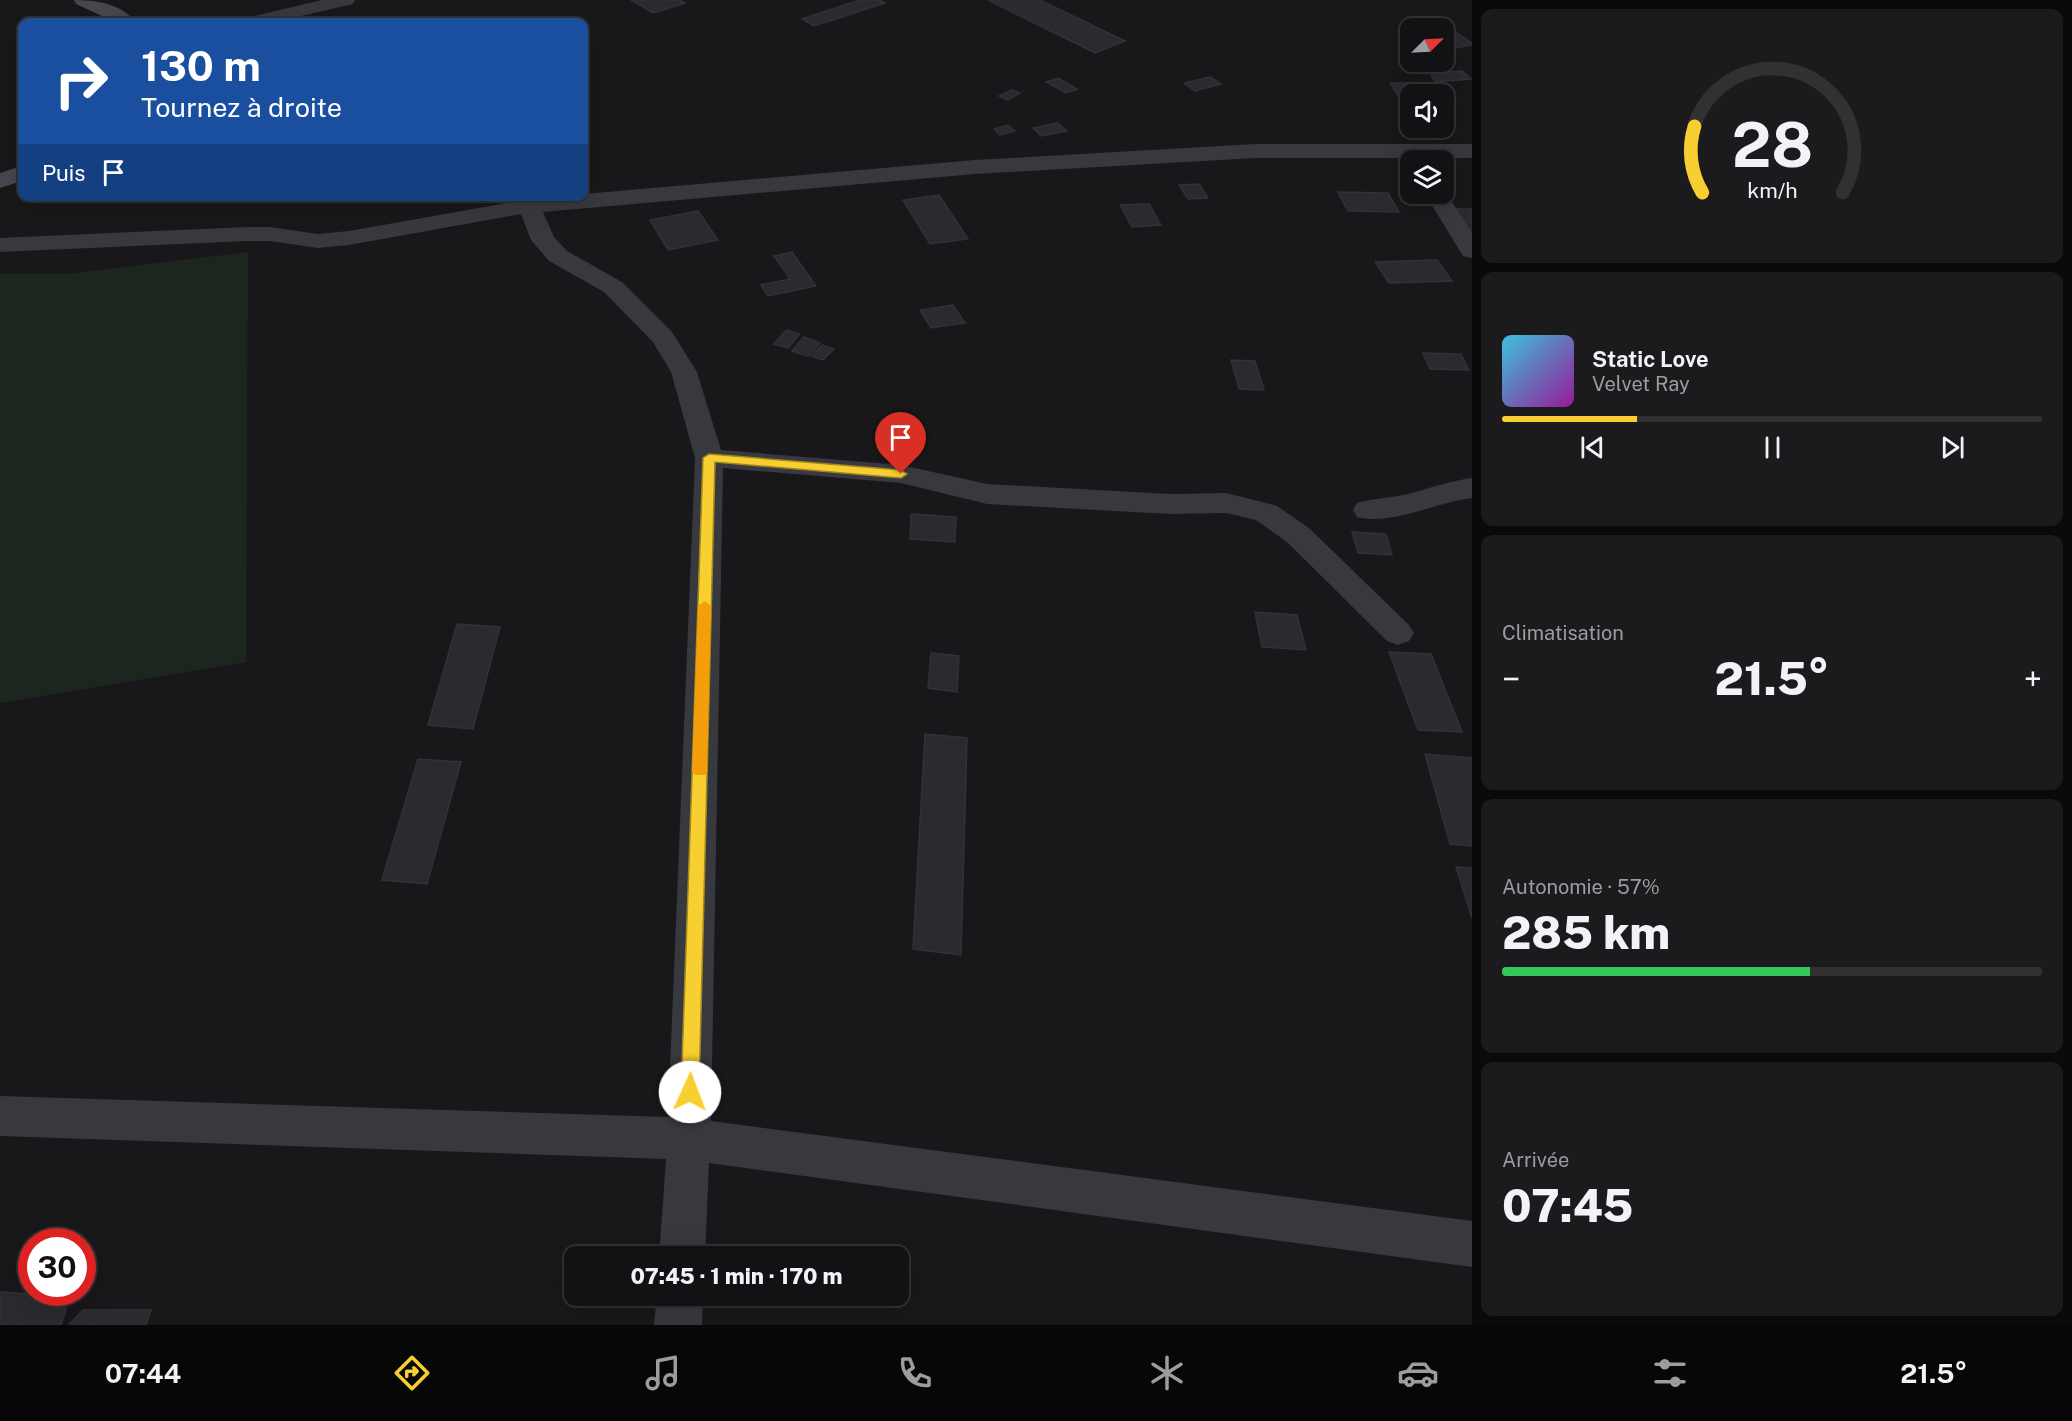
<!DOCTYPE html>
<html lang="fr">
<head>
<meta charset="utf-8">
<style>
  :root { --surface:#121114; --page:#1b1a1d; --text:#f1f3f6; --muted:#9c9da0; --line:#313134; --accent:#f8cf30 }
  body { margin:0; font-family:"Public Sans",sans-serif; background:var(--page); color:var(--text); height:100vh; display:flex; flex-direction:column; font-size:22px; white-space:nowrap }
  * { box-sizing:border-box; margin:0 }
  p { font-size:20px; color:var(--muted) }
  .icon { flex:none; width:33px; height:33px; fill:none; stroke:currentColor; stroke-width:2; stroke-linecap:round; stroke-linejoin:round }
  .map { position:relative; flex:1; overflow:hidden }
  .drawer { display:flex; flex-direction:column; gap:9px; padding:9px; background:#0a090b; width:600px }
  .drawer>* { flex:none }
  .top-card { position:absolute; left:18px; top:18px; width:570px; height:183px; border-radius:12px; box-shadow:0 6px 24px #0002,0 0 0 2px var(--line); background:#1a4fa0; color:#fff; overflow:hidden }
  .needle { width:39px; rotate:66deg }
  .tools { position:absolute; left:1400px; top:18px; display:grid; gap:12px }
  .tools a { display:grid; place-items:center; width:54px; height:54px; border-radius:12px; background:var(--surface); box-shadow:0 6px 24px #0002,0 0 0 2px var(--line); font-size:30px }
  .speed { position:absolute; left:18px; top:1228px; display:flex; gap:12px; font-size:30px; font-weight:700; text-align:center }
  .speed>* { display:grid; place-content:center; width:78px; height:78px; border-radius:50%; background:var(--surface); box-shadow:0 6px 24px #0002,0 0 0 2px var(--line); line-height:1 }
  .speed .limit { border:9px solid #d22; background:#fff; color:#111 }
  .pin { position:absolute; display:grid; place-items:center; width:51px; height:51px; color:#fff; margin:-62px -26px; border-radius:50% 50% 50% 0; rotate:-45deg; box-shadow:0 0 6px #0007 }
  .pin .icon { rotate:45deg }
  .me { position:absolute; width:66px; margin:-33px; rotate:2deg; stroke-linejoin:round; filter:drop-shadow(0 0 4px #0008) }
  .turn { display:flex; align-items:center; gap:21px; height:126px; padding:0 24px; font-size:27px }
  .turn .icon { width:78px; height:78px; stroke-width:2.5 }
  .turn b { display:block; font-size:42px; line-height:51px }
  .then { display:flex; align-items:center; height:57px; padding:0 24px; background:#0003; gap:12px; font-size:22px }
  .big { font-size:45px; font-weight:800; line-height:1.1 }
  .drawer .tile { flex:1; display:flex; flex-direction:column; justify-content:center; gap:9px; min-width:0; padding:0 21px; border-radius:12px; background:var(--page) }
  .drawer .dial { align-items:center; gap:0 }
  .dial svg { height:156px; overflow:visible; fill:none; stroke:var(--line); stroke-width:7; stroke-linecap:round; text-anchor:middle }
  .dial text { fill:var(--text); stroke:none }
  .song { display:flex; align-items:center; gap:18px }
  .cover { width:72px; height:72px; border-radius:9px; background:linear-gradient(135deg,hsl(190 70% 55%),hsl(300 70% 35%)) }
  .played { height:6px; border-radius:3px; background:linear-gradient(90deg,var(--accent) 25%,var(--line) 25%) }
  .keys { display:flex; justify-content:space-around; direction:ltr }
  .heat { display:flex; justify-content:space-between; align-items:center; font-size:33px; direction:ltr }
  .charge { height:9px; border-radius:4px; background:linear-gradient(90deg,#34c759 57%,var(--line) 0) }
  .trip { position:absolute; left:564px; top:1246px; width:345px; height:60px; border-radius:12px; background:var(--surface); box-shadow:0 6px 24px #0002,0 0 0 2px var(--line); font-weight:800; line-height:60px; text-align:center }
  .tabs { display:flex; height:96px; justify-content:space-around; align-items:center; background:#070708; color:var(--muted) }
  .tabs .icon { width:42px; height:42px }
  .tabs .selected { color:var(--accent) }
  .tabs b { font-size:27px; color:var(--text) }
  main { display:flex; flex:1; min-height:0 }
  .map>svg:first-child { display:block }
  .green { fill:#1d251f }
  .building { fill:#2b2a2e; stroke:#323136; stroke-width:1.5 }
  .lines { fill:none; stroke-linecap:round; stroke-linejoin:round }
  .street { fill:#38383f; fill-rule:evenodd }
  .secondary { fill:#46474f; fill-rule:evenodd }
  .route { fill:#f8cf30; stroke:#a1871f; stroke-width:1.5 }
  .slow { fill:#f59e0b }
</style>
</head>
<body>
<main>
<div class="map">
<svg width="1472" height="1325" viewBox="0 0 1472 1325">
  <rect width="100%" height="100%" fill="#18171a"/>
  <polygon class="green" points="248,252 246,662 0,703 0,274 66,274"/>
  <g class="building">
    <polygon points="631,0 680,0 685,3 653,13"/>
    <polygon points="860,0 879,0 885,3 814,26 802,19"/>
    <polygon points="988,0 1040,0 1125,41 1095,53"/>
    <polygon points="1454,31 1472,43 1472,45 1443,50 1443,33"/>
    <polygon points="1462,71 1471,79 1435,82 1430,73"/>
    <polygon points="1210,77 1221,84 1195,91 1184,83"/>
    <polygon points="1058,78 1077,89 1066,93 1046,82"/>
    <polygon points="1390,83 1408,83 1416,94 1410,94 1410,101 1401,101"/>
    <polygon points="1012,90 1020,93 1008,100 999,96"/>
    <polygon points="1058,123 1067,131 1041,136 1033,128"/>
    <polygon points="1008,125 1015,131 1000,135 994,129"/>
    <polygon points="1199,184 1208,198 1188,199 1179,185"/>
    <polygon points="1338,192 1388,193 1399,212 1348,211"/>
    <polygon points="939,195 968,239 930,244 903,200"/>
    <polygon points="1149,204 1161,225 1132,227 1120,205"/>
    <polygon points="1455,209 1472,209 1472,230 1468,230"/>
    <polygon points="698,211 718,240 668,250 650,220"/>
    <polygon points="792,252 816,286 768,296 761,285 790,279 774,256"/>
    <polygon points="1437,260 1452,281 1389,283 1375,262"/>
    <polygon points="953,305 965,323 931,328 920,310"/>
    <polygon points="786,330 800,334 788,348 774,344"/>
    <polygon points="804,337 820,343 808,356 792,351"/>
    <polygon points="822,345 834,349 823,360 811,356"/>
    <polygon points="1423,353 1461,354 1469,370 1430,369"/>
    <polygon points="1231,360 1255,361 1264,390 1239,389"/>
    <polygon points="911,514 956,517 955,542 910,539"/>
    <polygon points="1352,532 1386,534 1392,555 1358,553"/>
    <polygon points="1255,612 1297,615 1306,650 1262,647"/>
    <polygon points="457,624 500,627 473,729 428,725"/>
    <polygon points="1389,652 1431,654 1462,732 1418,730"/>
    <polygon points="931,653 959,656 957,692 928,688"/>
    <polygon points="925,734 967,738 961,955 913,949"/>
    <polygon points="1425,754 1472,758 1472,846 1450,844"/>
    <polygon points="418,759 461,762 427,884 382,880"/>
    <polygon points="1456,867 1472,868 1472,918"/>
    <polygon points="1,1292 70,1297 61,1325 0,1325"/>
    <polygon points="83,1310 151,1310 146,1325 69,1325"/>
  </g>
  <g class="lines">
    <g class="street">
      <polygon points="322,0 355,0 353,4 275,22 243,22 246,18"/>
      <polygon points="1255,144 1472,144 1472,158 1255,158 975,174 543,212 554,237 567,251 622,282 672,332 697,372 721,450 901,465 987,484 1170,494 1226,493 1266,503 1277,506 1309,528 1409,625 1414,633 1409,641 1398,645 1387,641 1287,542 1256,520 1226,513 1170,514 987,504 901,483 723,468 711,1121 1472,1221 1472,1267 709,1163 705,1257 659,1257 666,1159 0,1136 0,1096 668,1117 695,458 671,372 653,342 604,292 549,261 531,240 521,214 349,245 318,248 270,241 246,241 0,252 0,238 246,227 270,227 318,234 349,231 507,203 500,196 529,196 533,199 584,196 584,194 975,160"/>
      <polygon points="1443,189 1472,232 1472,258 1463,256 1425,194 1443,194"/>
      <path d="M1472 478V498C1437 502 1391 526 1357 517L1353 510 1357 503C1374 498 1392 498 1408 494 1430 488 1450 481 1472 478Z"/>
      <polygon points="657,1296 703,1296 702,1325 654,1325"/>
    </g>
    <g class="secondary">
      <path d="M74 0C95 0 121 3 135 22H115L76 4Z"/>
      <polygon points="22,166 22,181 0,188 0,173"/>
    </g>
  </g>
  <polygon class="route" points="709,454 901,470 907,474 901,478 715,462 699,1092 696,1098 690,1101 684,1098 681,1092 703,458"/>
  <polygon class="slow" points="705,601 711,606 707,771 705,775 695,775 692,771 698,606"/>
</svg>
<div class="tools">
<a><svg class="needle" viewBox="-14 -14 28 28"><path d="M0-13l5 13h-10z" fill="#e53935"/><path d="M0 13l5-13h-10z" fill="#9c9da0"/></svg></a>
<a><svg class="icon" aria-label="sound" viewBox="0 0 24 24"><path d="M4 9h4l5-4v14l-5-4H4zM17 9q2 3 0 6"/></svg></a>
<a><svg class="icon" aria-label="layers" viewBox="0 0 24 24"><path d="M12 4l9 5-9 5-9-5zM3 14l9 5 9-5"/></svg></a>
</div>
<div class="speed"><div class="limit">30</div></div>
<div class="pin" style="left:901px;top:474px;background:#d93025"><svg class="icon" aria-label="arrive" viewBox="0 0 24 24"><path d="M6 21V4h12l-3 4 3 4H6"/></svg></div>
<svg class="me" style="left:690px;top:1092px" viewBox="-20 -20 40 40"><circle r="19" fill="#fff"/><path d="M0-13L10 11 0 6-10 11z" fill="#f8cf30"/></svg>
<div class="trip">07:45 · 1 min · 170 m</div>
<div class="top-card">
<div class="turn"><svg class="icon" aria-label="right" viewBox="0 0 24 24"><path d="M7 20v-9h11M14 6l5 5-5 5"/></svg><div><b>130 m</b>Tournez à droite</div></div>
<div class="then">Puis<svg class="icon" aria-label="arrive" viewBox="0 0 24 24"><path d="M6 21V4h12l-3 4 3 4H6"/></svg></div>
</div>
</div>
<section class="drawer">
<div class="tile dial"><svg viewBox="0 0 100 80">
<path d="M14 69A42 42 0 1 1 86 69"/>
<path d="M14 69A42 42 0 0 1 10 35" stroke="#f8cf30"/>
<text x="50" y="56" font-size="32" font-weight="700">28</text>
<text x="50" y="72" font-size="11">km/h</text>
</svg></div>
<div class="tile">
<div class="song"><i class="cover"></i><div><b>Static Love</b><p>Velvet Ray</p></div></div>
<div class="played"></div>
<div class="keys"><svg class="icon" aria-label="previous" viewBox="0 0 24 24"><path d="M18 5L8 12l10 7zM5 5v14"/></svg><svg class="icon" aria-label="pause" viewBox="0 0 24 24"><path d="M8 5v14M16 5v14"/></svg><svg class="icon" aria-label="next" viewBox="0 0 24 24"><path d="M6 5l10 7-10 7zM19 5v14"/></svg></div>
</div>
<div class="tile"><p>Climatisation</p>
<div class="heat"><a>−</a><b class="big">21.5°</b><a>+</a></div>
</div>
<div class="tile"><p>Autonomie · 57%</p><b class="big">285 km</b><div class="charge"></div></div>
<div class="tile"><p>Arrivée</p><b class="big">07:45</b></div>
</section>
</main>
<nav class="tabs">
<b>07:44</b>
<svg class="icon selected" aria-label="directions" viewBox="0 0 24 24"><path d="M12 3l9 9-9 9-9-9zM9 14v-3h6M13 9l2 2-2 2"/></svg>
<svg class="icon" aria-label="music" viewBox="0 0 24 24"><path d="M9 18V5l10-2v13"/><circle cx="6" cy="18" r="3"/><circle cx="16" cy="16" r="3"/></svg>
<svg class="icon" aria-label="phone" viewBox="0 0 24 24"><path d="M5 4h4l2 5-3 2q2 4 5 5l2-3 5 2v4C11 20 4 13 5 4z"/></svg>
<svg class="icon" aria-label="climate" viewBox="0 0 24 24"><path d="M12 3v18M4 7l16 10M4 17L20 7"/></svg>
<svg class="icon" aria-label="car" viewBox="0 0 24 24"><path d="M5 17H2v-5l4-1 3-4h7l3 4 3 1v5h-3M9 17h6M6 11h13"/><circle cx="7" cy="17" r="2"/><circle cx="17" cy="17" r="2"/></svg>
<svg class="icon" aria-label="filters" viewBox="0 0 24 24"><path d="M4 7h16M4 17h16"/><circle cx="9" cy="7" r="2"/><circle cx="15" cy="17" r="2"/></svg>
<b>21.5°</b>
</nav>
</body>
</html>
